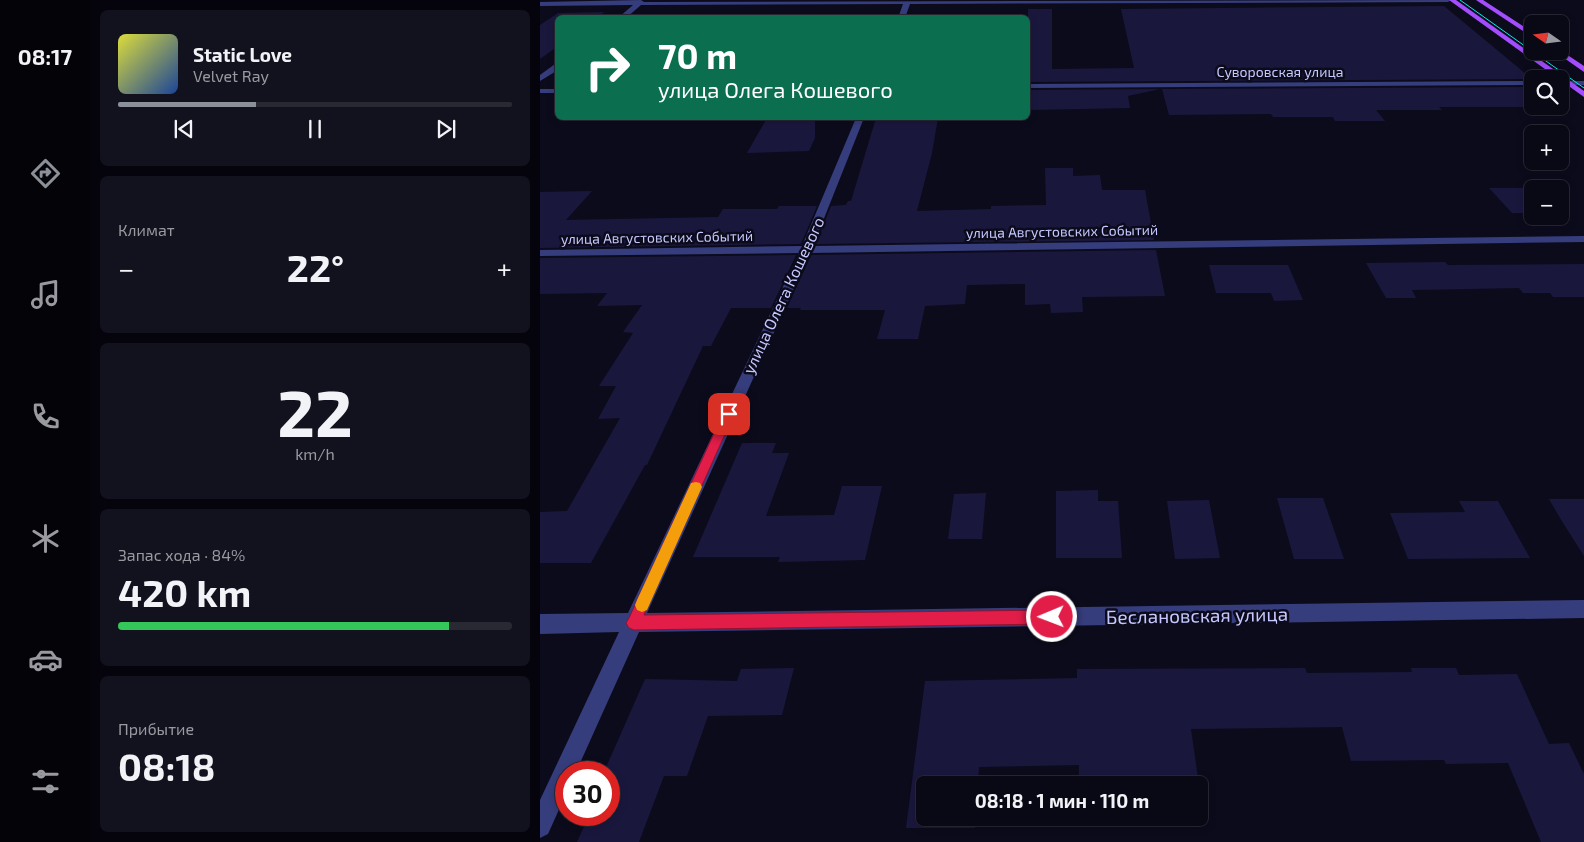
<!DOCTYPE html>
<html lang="ru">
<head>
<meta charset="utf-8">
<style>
  :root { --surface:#090815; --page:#12111e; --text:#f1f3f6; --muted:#999aa0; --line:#292934; --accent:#8c9099 }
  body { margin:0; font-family:"Exo 2",sans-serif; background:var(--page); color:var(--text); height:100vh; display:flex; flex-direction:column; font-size:19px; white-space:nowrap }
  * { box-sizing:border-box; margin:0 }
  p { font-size:16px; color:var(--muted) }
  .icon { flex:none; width:28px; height:28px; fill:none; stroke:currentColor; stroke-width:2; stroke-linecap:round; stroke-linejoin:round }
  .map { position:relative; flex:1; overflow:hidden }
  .panel { display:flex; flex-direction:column; gap:10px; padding:10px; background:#05040c; width:450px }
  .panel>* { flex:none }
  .banner { position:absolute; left:15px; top:15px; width:475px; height:105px; border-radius:8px; box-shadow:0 2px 8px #0003,0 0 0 1px var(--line); background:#0b6e4f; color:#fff; overflow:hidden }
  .needle { width:32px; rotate:284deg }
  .tools { position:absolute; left:984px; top:15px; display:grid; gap:10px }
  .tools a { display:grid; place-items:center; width:45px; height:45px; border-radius:8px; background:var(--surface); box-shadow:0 2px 8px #0003,0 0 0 1px var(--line); font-size:25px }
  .speed { position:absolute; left:15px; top:761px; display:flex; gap:10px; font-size:25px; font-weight:700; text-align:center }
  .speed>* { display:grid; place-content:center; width:65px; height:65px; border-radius:50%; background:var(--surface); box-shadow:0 2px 8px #0003,0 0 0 1px var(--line); line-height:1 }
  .speed .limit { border:8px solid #d22; background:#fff; color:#111 }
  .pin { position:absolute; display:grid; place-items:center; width:42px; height:42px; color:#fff; margin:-21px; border-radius:10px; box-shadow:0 2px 8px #0006 }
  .me { position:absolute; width:55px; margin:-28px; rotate:269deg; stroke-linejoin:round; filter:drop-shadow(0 0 4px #0008) }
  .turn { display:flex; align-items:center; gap:18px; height:105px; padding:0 20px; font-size:22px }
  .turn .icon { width:65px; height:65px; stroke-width:2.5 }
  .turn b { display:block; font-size:35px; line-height:42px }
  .big { font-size:38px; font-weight:700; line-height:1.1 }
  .panel .card { flex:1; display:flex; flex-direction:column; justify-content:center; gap:8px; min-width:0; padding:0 18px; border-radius:8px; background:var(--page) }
  .panel .dial { align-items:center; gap:0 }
  .dial b { font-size:65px; line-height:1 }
  .song { display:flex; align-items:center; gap:15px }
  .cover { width:60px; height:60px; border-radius:8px; background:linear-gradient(135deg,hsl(60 70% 55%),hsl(220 70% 35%)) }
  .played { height:5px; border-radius:2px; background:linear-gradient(90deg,var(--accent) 35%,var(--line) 35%) }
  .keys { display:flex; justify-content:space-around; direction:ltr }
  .heat { display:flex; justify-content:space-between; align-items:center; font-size:28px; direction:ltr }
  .charge { height:8px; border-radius:4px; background:linear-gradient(90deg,#34c759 84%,var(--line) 0) }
  .trip { position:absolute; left:376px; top:776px; width:292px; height:50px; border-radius:8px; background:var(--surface); box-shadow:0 2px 8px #0003,0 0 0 1px var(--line); font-weight:700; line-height:50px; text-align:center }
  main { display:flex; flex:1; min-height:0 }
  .tabs { display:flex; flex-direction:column; width:90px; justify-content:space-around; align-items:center; background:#040308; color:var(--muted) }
  .tabs .icon { width:35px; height:35px }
  .tabs .active { color:var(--accent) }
  .tabs b { font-size:22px; color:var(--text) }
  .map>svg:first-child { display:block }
  .building { fill:#1a173d }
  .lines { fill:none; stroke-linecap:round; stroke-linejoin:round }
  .minor { fill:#363d7c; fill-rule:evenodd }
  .major { fill:#a44dff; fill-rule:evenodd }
  .tram { stroke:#00f1e9; stroke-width:1 }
  .route { fill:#e11d48; stroke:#92132f }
  .slow { fill:#f59e0b }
  .labels { text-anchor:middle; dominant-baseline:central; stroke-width:5; stroke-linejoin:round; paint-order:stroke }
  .far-street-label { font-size:14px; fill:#c6c8ff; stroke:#0c0b1c }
  .street-label { font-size:16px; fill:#c6c8ff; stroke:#0c0b1c }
  .near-street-label { font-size:19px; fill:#c6c8ff; stroke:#0c0b1c }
</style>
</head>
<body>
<main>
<nav class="tabs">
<b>08:17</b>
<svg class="icon active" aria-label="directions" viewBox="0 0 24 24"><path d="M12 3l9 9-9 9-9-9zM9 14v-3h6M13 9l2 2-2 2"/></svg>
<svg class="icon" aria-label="music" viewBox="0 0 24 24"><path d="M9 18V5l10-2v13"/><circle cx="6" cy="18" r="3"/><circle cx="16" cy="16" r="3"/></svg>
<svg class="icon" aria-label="phone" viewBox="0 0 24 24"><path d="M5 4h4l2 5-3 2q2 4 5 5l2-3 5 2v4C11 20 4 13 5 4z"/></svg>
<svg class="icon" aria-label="climate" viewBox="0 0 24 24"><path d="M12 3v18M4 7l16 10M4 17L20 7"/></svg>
<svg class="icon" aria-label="car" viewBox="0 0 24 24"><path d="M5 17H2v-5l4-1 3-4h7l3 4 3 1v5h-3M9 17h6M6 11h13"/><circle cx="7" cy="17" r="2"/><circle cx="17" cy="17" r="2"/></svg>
<svg class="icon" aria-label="filters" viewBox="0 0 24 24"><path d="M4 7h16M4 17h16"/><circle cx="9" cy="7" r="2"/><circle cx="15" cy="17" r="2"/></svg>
</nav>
<section class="panel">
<div class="card">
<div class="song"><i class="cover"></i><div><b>Static Love</b><p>Velvet Ray</p></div></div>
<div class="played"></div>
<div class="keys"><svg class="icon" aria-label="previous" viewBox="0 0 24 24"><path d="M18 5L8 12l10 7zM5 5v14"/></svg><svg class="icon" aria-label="pause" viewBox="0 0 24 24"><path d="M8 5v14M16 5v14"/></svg><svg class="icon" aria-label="next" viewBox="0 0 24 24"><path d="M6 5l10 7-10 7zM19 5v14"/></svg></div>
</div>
<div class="card"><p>Климат</p>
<div class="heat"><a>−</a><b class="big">22°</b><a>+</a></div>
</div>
<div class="card dial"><b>22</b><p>km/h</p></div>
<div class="card"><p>Запас хода · 84%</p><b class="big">420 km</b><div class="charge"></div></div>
<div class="card"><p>Прибытие</p><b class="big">08:18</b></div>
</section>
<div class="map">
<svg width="1044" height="842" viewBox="0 0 1044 842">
  <rect width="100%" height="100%" fill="#0c0b1c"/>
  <g class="building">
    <polygon points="904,6 992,79 488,82 488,9 512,9 512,69 594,68 581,9"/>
    <polygon points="64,12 57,18 18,18 18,46 0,59 0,25 18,13"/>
    <polygon points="992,87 992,107 899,107 902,110 836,110 845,121 795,121 793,117 733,117 731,114 629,115 622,89"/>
    <polygon points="620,89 588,96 590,108 488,110 488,90"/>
    <polygon points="227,118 275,118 275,138 269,151 207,153"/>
    <polygon points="336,118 398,118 392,153 377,211 451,209 451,206 506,205 505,168 533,168 533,176 560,175 562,190 605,190 614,240 276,244 291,206 306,205 308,201 311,201"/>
    <polygon points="949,188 992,188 992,213 972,213"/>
    <polygon points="52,191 26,220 178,217 183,209 237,209 239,206 277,206 261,244 0,248 0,192"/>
    <polygon points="616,250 625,296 542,297 543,312 511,313 510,304 485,305 485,284 427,285 425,304 385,306 378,339 337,339 345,310 260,310 261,308 247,308 271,255"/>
    <polygon points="256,255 231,308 191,308 171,346 163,346 107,465 105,465 51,563 0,563 0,512 27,511 80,418 58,419 76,386 59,386 93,333 83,332 102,305 57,306 67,293 0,294 0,258"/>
    <polygon points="905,262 908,265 1044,264 1044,297 1013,297 1010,293 983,293 979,288 872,290 876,298 846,298 826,263"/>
    <polygon points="669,265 748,265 763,300 734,301 731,293 676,293"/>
    <polygon points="202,443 236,443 232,453 249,453 226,516 294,515 302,486 342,486 325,560 238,562 240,557 153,557"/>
    <polygon points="558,490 558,501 578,501 582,558 516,558 516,491"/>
    <polygon points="446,493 442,539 408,539 414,494"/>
    <polygon points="737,498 783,498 804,559 754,559"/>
    <polygon points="1009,499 1044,499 1044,556 1020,518"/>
    <polygon points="669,500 680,558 635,559 627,501"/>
    <polygon points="919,501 958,501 990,558 868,559 850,513 925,512"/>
    <polygon points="254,668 242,715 168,716 147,776 124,776 99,842 37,842 49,815 69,815 69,772 64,772 105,679 197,681 201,669"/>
    <polygon points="765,668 767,673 872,672 871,668 916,668 919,675 977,674 1009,744 1029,743 1044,774 1044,842 1001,842 968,763 906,764 904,760 811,761 802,727 651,729 658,778 539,779 539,765 439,767 438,785 385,785 385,818 436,818 435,828 366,828 385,681 537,678 537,669"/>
  </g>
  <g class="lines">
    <g class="minor">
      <polygon points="101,0 104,2 911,0 908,2 370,4 365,18 358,18 363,4 101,5 86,18 78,18 93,5 0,6 0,2"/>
      <polygon points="15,64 18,64 18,70 0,81 0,75"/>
      <polygon points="992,81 992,85 488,88 488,84"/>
      <rect x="1020" y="81" width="24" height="4"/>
      <rect x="0" y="89" width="18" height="4"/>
      <polygon points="316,118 324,118 273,246 1044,236 1044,242 270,253 107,613 1044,600 1044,618 99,632 36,772 26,772 26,794 8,834 0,838 0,800 79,632 0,634 0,614 88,613 259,253 0,256 0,250 262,246"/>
    </g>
    <g class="major">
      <polygon points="909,0 916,0 1044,91 1044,97"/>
      <polygon points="936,0 943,0 992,32 992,37"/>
      <polygon points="1020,50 1044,66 1044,72 1014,51"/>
    </g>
    <polyline class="tram" points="920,0 1044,88"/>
  </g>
  <polygon class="route" points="189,410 194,414 104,615 512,610 517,612 519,617 517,622 512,624 94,630 89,628 86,623 89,618 183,414"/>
  <polygon class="slow" points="156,482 160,483 162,487 107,610 102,612 97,610 95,605 97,600 151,483"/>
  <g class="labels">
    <g class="far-street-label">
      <text x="740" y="71">Суворовская улица</text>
      <text transform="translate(522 231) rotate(-1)">улица Августовских Событий</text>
      <text transform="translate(117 237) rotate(-1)">улица Августовских Событий</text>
    </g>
    <g class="street-label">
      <text transform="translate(243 295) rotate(-65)">улица Олега Кошевого</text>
    </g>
    <g class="near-street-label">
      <text transform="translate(657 615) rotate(-1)">Беслановская улица</text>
    </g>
  </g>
</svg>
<div class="tools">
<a><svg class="needle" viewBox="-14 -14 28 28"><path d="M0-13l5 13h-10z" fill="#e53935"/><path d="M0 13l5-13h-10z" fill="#999aa0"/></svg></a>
<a><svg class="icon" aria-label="search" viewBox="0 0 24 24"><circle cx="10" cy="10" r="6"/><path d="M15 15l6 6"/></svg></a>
<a>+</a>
<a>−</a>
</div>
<div class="speed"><div class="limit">30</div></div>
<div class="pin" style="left:189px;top:414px;background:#d93025"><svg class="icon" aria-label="arrive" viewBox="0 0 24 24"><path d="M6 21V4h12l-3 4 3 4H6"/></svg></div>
<svg class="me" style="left:512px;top:617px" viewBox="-20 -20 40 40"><circle r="17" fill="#e11d48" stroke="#fff" stroke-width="3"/><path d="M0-11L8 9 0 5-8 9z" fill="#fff"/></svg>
<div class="trip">08:18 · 1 мин · 110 m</div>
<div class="banner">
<div class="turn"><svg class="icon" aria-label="right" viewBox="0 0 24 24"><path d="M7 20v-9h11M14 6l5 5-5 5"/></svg><div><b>70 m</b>улица Олега Кошевого</div></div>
</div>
</div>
</main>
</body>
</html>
